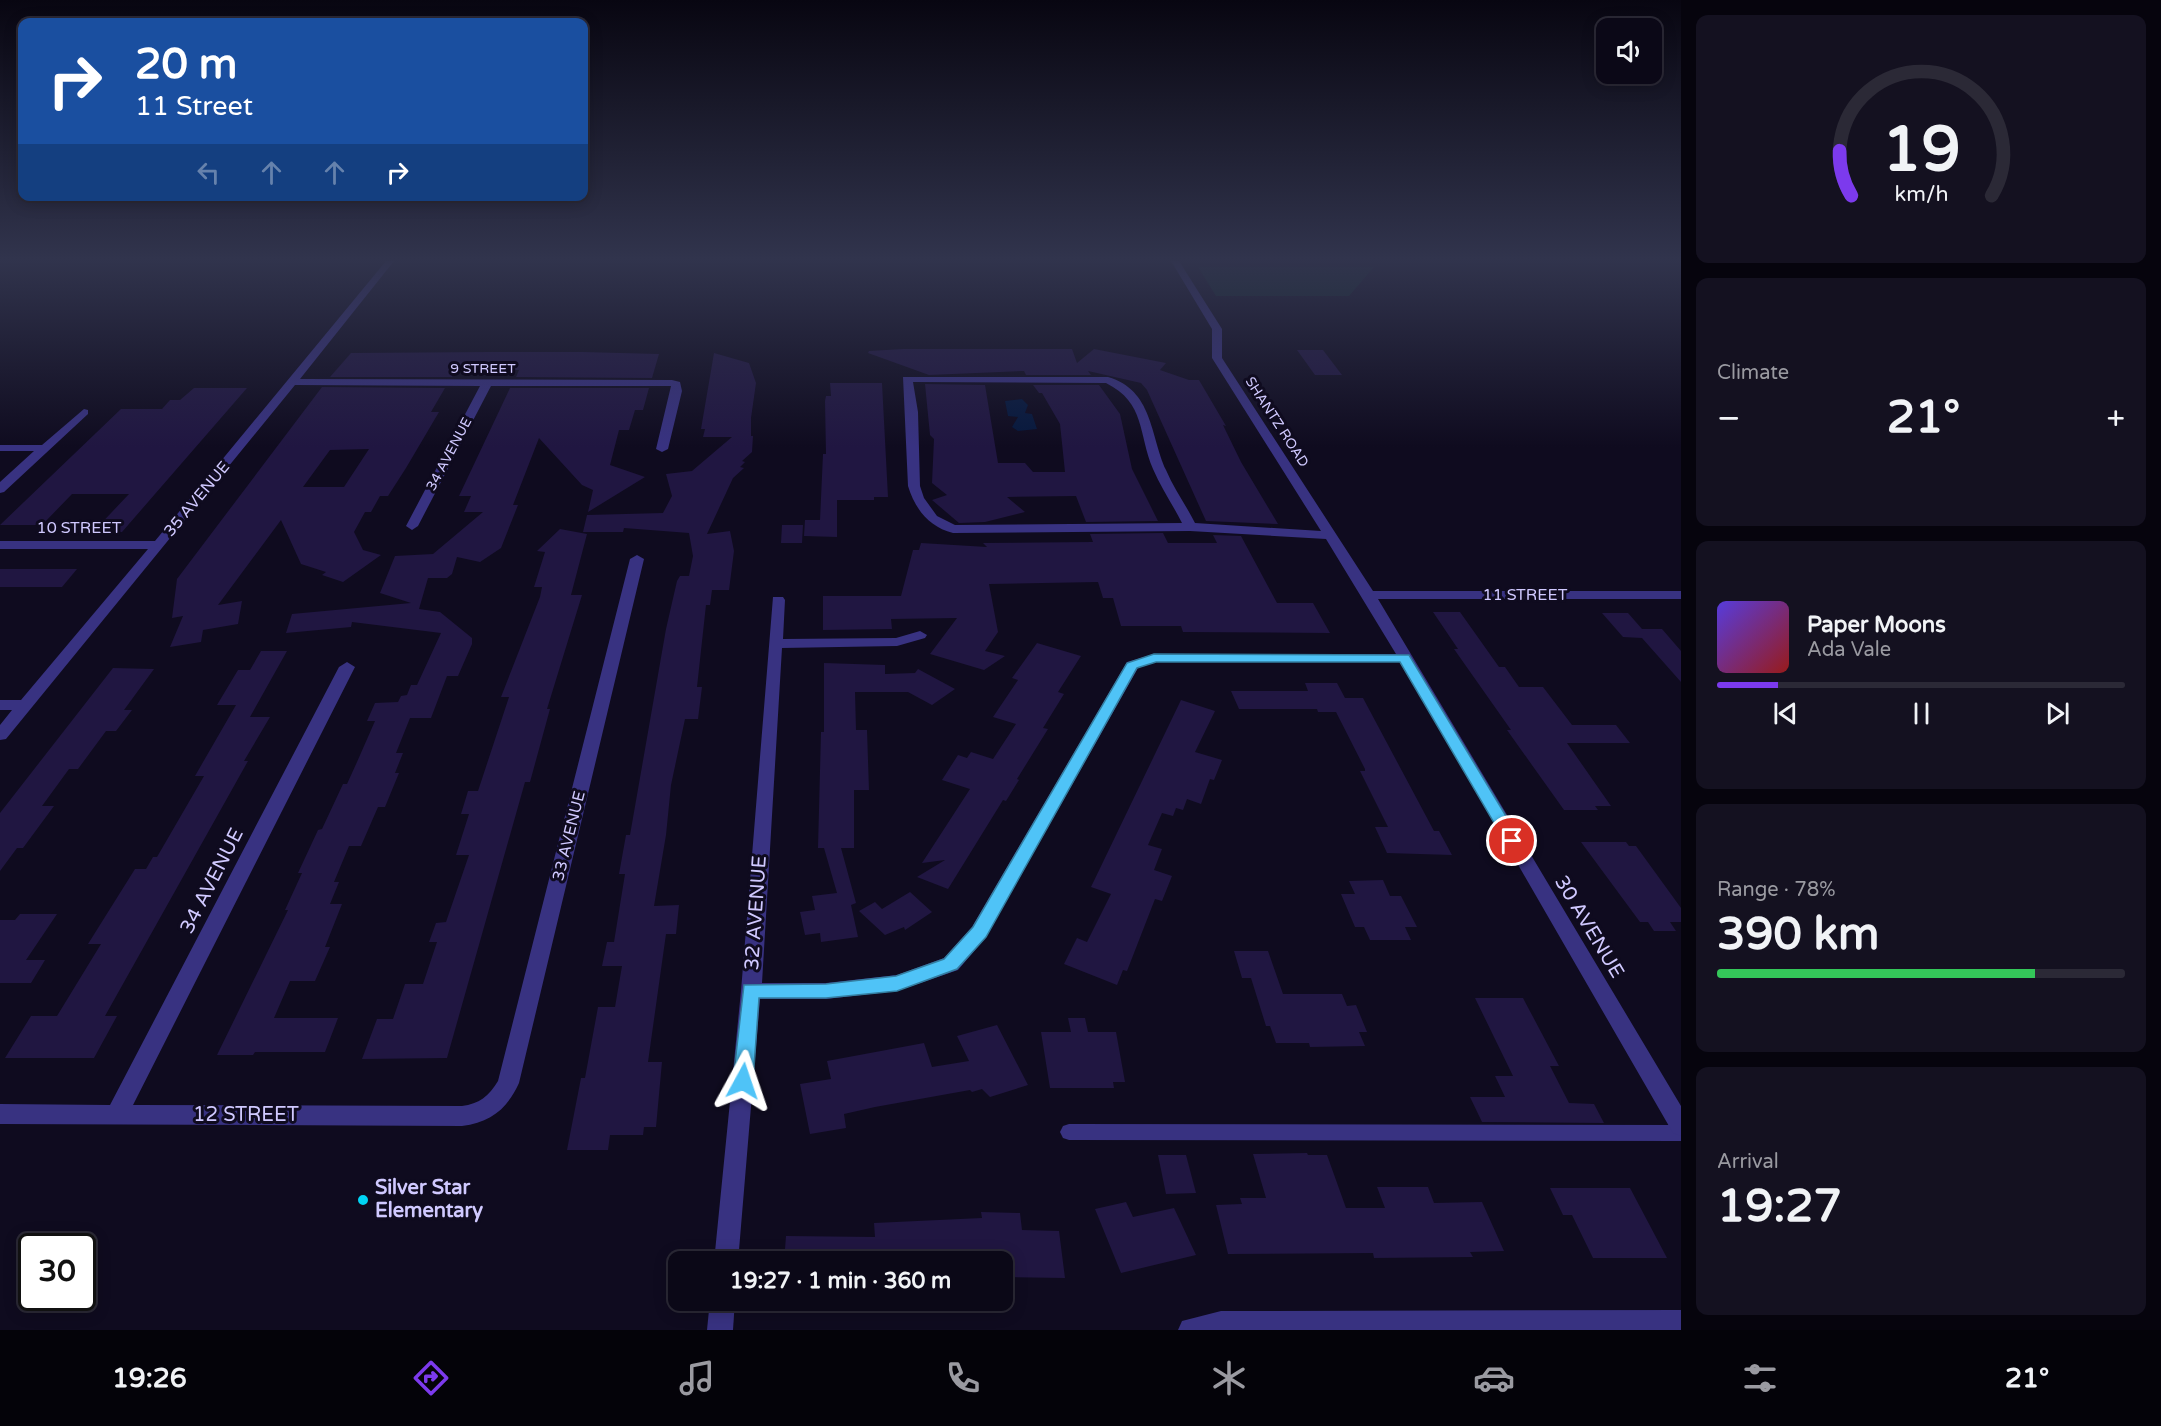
<!DOCTYPE html>
<html lang="en">
<head>
<meta charset="utf-8">
<style>
  :root { --surface:#0b0817; --page:#141120; --text:#f1f3f6; --muted:#9a9aa1; --line:#2b2936; --accent:#7c3aed }
  body { margin:0; font-family:"Varela Round",sans-serif; background:var(--page); color:var(--text); height:100vh; display:flex; flex-direction:column; font-size:22px; white-space:nowrap }
  * { box-sizing:border-box; margin:0 }
  p { font-size:20px; color:var(--muted) }
  .icon { flex:none; width:33px; height:33px; fill:none; stroke:currentColor; stroke-width:2; stroke-linecap:round; stroke-linejoin:round }
  .map { position:relative; flex:1; overflow:hidden }
  .sheet { display:flex; flex-direction:column; gap:15px; padding:15px; background:#06040d; width:480px }
  .sheet>* { flex:none }
  .hud { position:absolute; left:18px; top:18px; width:570px; height:183px; border-radius:12px; box-shadow:0 3px 15px #0003,0 0 0 2px var(--line); background:#1a4fa0; color:#fff; overflow:hidden }
  .tools { position:absolute; left:1596px; top:18px; display:grid; gap:12px }
  .tools a { display:grid; place-items:center; width:66px; height:66px; border-radius:12px; background:var(--surface); box-shadow:0 3px 15px #0003,0 0 0 2px var(--line); font-size:30px }
  .speed { position:absolute; left:18px; top:1233px; display:flex; gap:12px; font-size:30px; font-weight:700; text-align:center }
  .speed>* { display:grid; place-content:center; width:78px; height:78px; border-radius:50%; background:var(--surface); box-shadow:0 3px 15px #0003,0 0 0 2px var(--line); line-height:1 }
  .speed .limit { border:3px solid #111; border-radius:9px; background:#fff; color:#111 }
  .pin { position:absolute; display:grid; place-items:center; width:51px; height:51px; color:#fff; margin:-26px; border:3px solid #fff; border-radius:50%; box-shadow:0 2px 6px #0007 }
  .me { position:absolute; width:66px; margin:-33px; rotate:5deg; stroke-linejoin:round; filter:drop-shadow(0 0 4px #0008) }
  .turn { display:flex; align-items:center; gap:21px; height:126px; padding:0 18px; font-size:27px }
  .turn .icon { width:78px; height:78px; stroke-width:2.5 }
  .turn b { display:block; font-size:42px; line-height:51px }
  .lanes { display:flex; align-items:center; height:57px; padding:0 18px; background:#0003; justify-content:center; gap:30px; direction:ltr }
  .lanes .off { opacity:.35 }
  .big { font-size:45px; font-weight:700; line-height:1.1 }
  .sheet .card { flex:1; display:flex; flex-direction:column; justify-content:center; gap:9px; min-width:0; padding:0 21px; border-radius:12px; background:var(--page) }
  .sheet .dial { align-items:center; gap:0 }
  .dial svg { height:156px; overflow:visible; fill:none; stroke:var(--line); stroke-width:7; stroke-linecap:round; text-anchor:middle }
  .dial text { fill:var(--text); stroke:none }
  .song { display:flex; align-items:center; gap:18px }
  .cover { width:72px; height:72px; border-radius:9px; background:linear-gradient(135deg,hsl(250 70% 55%),hsl(0 70% 35%)) }
  .played { height:6px; border-radius:3px; background:linear-gradient(90deg,var(--accent) 15%,var(--line) 15%) }
  .keys { display:flex; justify-content:space-around; direction:ltr }
  .heat { display:flex; justify-content:space-between; align-items:center; font-size:33px; direction:ltr }
  .charge { height:9px; border-radius:4px; background:linear-gradient(90deg,#34c759 78%,var(--line) 0) }
  .trip { position:absolute; left:668px; top:1251px; width:345px; height:60px; border-radius:12px; background:var(--surface); box-shadow:0 3px 15px #0003,0 0 0 2px var(--line); font-weight:700; line-height:60px; text-align:center }
  .tab-bar { display:flex; height:96px; justify-content:space-around; align-items:center; background:#040309; color:var(--muted) }
  .tab-bar .icon { width:42px; height:42px }
  .tab-bar .active { color:var(--accent) }
  .tab-bar b { font-size:27px; color:var(--text) }
  main { display:flex; flex:1; min-height:0 }
  .map>svg:first-child { display:block }
  .green { fill:#0d2929 }
  .water { fill:#06183d }
  .building { fill:#201641; fill-rule:evenodd }
  .lines { fill:none; stroke-linecap:round; stroke-linejoin:round }
  .lane { fill:#383281; fill-rule:evenodd }
  .street { fill:#383281; fill-rule:evenodd }
  .route { fill:#4fc3f7; stroke:#337fa1; stroke-width:1.5 }
  .poi-dot { fill:#00d4f4; stroke:#0f0b1f; stroke-width:2 }
  .labels { text-anchor:middle; dominant-baseline:central; stroke-width:6; stroke-linejoin:round; paint-order:stroke }
  .far-street-label { font-size:14px; fill:#d0c9ff; stroke:#0f0b1f }
  .street-label { font-size:16px; fill:#d0c9ff; stroke:#0f0b1f }
  .near-street-label { font-size:20px; fill:#d0c9ff; stroke:#0f0b1f }
  .near-poi-label { font-size:20px; font-weight:bold; fill:#d0c9ff; stroke:#0f0b1f; text-anchor:start }
</style>
</head>
<body>
<main>
<div class="map">
<svg width="1681" height="1330" viewBox="0 0 1681 1330">
  <rect width="100%" height="100%" fill="#0f0b1f"/>
  <polygon class="green" points="1198,267 1374,267 1349,296 1216,296"/>
  <polygon class="water" points="1022,399 1028,405 1025,413 1032,414 1037,429 1018,431 1012,427 1018,417 1008,416 1005,401"/>
  <g class="building">
    <polygon points="903,349 1072,349 1077,363 1094,349 1166,363 1160,370 1189,380 1199,380 1226,426 1223,425 1241,462 1278,524 1206,521 1147,390 1141,383 1088,371 1091,375 1026,375 1024,371 929,375 868,353 869,351"/>
    <polygon points="1297,350 1323,350 1342,375 1315,375"/>
    <polygon points="489,352 583,352 659,354 652,378 516,377 519,370 456,370 452,377 330,377 351,353"/>
    <polygon points="714,353 749,363 756,383 751,418 751,436 753,436 752,452 742,461 745,462 740,467 744,468 733,478 707,534 730,531 734,551 729,590 712,590 710,605 706,605 697,687 702,687 698,719 685,719 671,785 666,835 654,906 679,905 676,934 666,934 648,1062 662,1062 656,1127 644,1127 643,1135 610,1135 608,1150 567,1150 581,1078 585,1078 598,1007 615,1007 622,966 602,966 607,942 614,942 625,874 619,874 626,835 630,835 666,629 677,581 680,576 689,576 693,556 689,533 624,528 623,532 583,532 587,515 663,513 672,496 666,474 692,471 732,437 703,437 705,429 701,429"/>
    <polygon points="830,383 882,383 888,497 874,497 874,500 837,500 837,537 804,536 805,520 820,520 823,454 826,454 825,401 826,396 831,396"/>
    <polygon points="925,384 985,385 998,463 1025,463 1033,472 1065,472 1060,424 1042,393 1039,393 1033,385 1099,385 1120,414 1132,469 1158,521 1086,522 1076,496 1007,497 1025,512 985,522 959,523 932,500 947,495 932,483 934,439 930,435"/>
    <path d="M322 387 445 388 431 412H439L406 468 388 496H380L371 512H365L354 532 363 550 381 555 343 582 322 575 326 572 301 564 281 520 218 605 242 601 238 624 203 630 201 642 170 647 183 616 172 618 177 579ZM369 449 344 487H303L330 450Z"/>
    <polygon points="194,388 247,388 122,532 94,531 129,494 72,494 42,525 0,525 121,409 162,409 170,400 180,400"/>
    <polygon points="510,388 649,388 643,410 635,410 629,430 619,430 610,465 645,477 588,512 593,490 582,485 539,438 513,505 518,505 501,548 480,562 457,557 452,574 447,578 428,578 419,609 440,612 472,638 472,644 458,676 447,676 431,718 410,718 396,753 403,753 395,773 399,773 385,807 378,807 361,846 349,846 334,882 339,882 330,904 342,904 325,947 330,947 315,981 290,981 274,1018 338,1018 325,1052 255,1052 253,1055 217,1055 288,910 285,910 302,873 298,873 318,830 322,829 343,784 347,784 357,762 375,721 367,721 375,703 398,702 401,696 407,695 411,685 417,685 441,633 352,622 351,627 286,633 292,614 411,603 380,593 395,556 433,554 483,512 464,512 471,496 459,496"/>
    <polygon points="782,525 803,525 802,543 781,543"/>
    <polygon points="560,529 587,534 571,595 582,595 547,709 550,709 530,782 525,782 447,1058 362,1059 377,1019 393,1019 405,984 423,984 437,942 429,942 436,923 446,922 469,855 456,855 469,814 461,814 468,791 478,791 509,697 501,697 540,597 542,587 534,587 545,552 537,551"/>
    <polygon points="1163,533 1168,543 1217,543 1213,535 1241,536 1277,603 1313,603 1330,633 1183,632 1181,626 1121,626 1113,598 1103,598 1098,582 989,584 998,632 985,651 1005,656 984,670 930,654 957,618 891,619 892,629 823,630 823,596 901,596 913,550 919,550 921,543 987,547 983,543 1093,542 1090,534"/>
    <polygon points="0,569 77,569 62,587 0,587"/>
    <polygon points="1433,612 1460,612 1499,667 1505,667 1519,687 1543,687 1572,725 1616,725 1630,743 1567,743 1611,806 1595,806 1598,810 1564,810 1507,730 1511,730 1454,649 1458,649"/>
    <polygon points="1602,613 1628,613 1642,629 1662,629 1681,651 1681,682 1642,638 1623,637"/>
    <polygon points="1037,643 1081,656 1058,692 1064,694 1043,728 1048,729 1017,779 1019,780 1006,801 1003,800 948,889 917,877 945,860 922,863 970,789 942,780 958,755 967,758 971,752 993,759 1016,724 993,717 1018,680 1012,678"/>
    <polygon points="261,651 287,651 250,717 270,717 244,761 248,761 105,1016 117,1016 94,1058 5,1058 31,1016 57,1016 101,944 88,944 135,869 146,869 153,857 157,857 204,776 195,776 236,705 217,705 238,670 250,670"/>
    <polygon points="824,663 885,665 885,674 915,673 918,669 955,689 932,705 908,692 855,692 856,730 867,730 869,790 854,790 854,848 841,848 856,903 851,905 858,937 821,942 820,933 805,935 800,912 815,910 812,896 837,893 824,848 818,848 821,732 824,732"/>
    <polygon points="113,668 154,669 124,710 132,710 116,731 106,731 78,769 69,769 42,806 54,806 23,848 17,848 0,871 0,813"/>
    <polygon points="1305,683 1337,683 1345,698 1363,698 1434,831 1439,831 1452,855 1387,853 1375,827 1388,827 1360,771 1365,771 1365,769 1336,712 1318,712 1317,709 1239,709 1231,691 1308,691"/>
    <polygon points="1181,700 1215,711 1195,752 1222,760 1214,780 1210,779 1201,804 1187,799 1183,810 1176,808 1173,816 1162,813 1148,845 1162,849 1154,870 1172,876 1162,901 1155,899 1127,971 1123,970 1117,985 1064,964 1077,938 1087,942 1111,894 1091,887"/>
    <polygon points="1581,842 1626,842 1629,846 1636,846 1681,908 1681,922 1670,922 1676,931 1654,931 1648,922 1640,922"/>
    <polygon points="1383,880 1390,896 1401,896 1417,927 1405,927 1411,940 1370,940 1364,927 1355,927 1341,894 1355,894 1349,881"/>
    <polygon points="910,892 932,912 905,930 904,927 885,935 859,911 875,902 882,909"/>
    <polygon points="20,914 57,914 26,960 45,960 31,983 0,983 0,920 15,920"/>
    <polygon points="1234,951 1268,951 1283,994 1342,994 1347,1006 1356,1005 1367,1032 1359,1032 1365,1046 1310,1047 1309,1043 1276,1043 1270,1026 1266,1026 1251,978 1242,978"/>
    <polygon points="1475,998 1523,998 1559,1066 1550,1066 1569,1103 1594,1104 1604,1123 1482,1122 1470,1097 1505,1097 1495,1076 1513,1076"/>
    <polygon points="1068,1018 1085,1018 1088,1032 1116,1032 1125,1082 1113,1082 1114,1088 1050,1088 1041,1032 1071,1032"/>
    <polygon points="997,1025 1028,1085 990,1097 982,1089 972,1092 970,1090 875,1107 844,1114 846,1128 810,1134 800,1084 831,1079 827,1061 924,1043 932,1067 969,1061 957,1036"/>
    <polygon points="1307,1153 1308,1155 1327,1155 1346,1208 1385,1208 1377,1187 1428,1187 1434,1203 1482,1202 1504,1251 1470,1252 1473,1257 1374,1258 1373,1253 1228,1254 1216,1205 1242,1204 1240,1198 1266,1198 1253,1154"/>
    <polygon points="1158,1155 1186,1155 1196,1193 1166,1194"/>
    <polygon points="1550,1188 1630,1188 1667,1258 1593,1258 1572,1215 1563,1215"/>
    <polygon points="1126,1202 1133,1217 1174,1208 1196,1255 1121,1273 1095,1209"/>
    <polygon points="981,1212 1020,1213 1022,1230 1059,1231 1065,1278 1002,1277 1002,1262 784,1262 786,1236 875,1237 874,1223 982,1218"/>
  </g>
  <g class="lines">
    <polygon class="lane" points="1069,1124 1681,1125 1681,1141 1069,1140 1063,1138 1060,1132 1063,1126"/>
    <g class="street">
      <polygon points="386,261 394,261 300,379 672,380 680,382 682,391 668,449 662,452 656,449 671,386 491,386 418,526 412,530 406,526 480,386 295,385 6,739 0,740 0,725 12,710 0,710 0,700 21,700 148,549 0,549 0,541 155,541"/>
      <path d="M1171 261H1179L1222 329V358L1373 591H1681V599H1378L1681 1106V1136L1673 1133 1401 662H1155L1138 668 986 937 958 970 897 991 826 999H760L738 1262H714L741 991 773 597H783L785 600 783 639 896 638 920 631 927 635 925 638 897 646 782 648 762 983H826L897 975 944 958 972 927 1127 662 1154 654H1396L1326 539 1190 531 953 533C929 527 915 509 908 486L903 377H1108C1153 390 1150 435 1166 470 1174 489 1186 505 1195 523L1321 531 1212 358V329ZM913 382 1106 383C1146 403 1138 434 1153 469 1161 488 1173 505 1182 523L955 525 937 516 924 498 920 486 918 412Z"/>
      <polygon points="84,409 88,410 88,414 4,492 0,493 0,482 34,451 0,451 0,445 42,445"/>
      <path d="M637 555 644 559 519 1083C507 1109 491 1122 462 1126L0 1124V1104L110 1105 339 667 347 662 355 667 133 1105 462 1106C479 1104 489 1096 498 1081L630 559Z"/>
      <polygon points="710,1300 735,1300 733,1330 707,1330"/>
      <polygon points="1681,1310 1681,1330 1178,1330 1182,1321 1221,1311"/>
    </g>
  </g>
  <linearGradient id="sky" x2="0" y2="1"><stop stop-color="#080611"/><stop offset="0.58" stop-color="#31344d"/><stop offset="1" stop-color="#31344d" stop-opacity="0"/></linearGradient>
  <rect width="1681" height="447" fill="url(#sky)"/>
  <polygon class="route" points="1154,654 1409,655 1521,841 1512,847 1507,845 1400,662 1156,662 1137,668 986,937 957,969 897,991 826,998 759,998 753,1081 750,1087 743,1089 736,1087 733,1081 744,985 826,984 896,976 944,959 973,927 1127,663"/>
  <circle class="poi-dot" cx="363" cy="1200" r="6"/>
  <g class="labels">
    <g class="far-street-label">
      <text x="483" y="368">9 STREET</text>
      <text transform="translate(1277 422) rotate(57)">SHANTZ ROAD</text>
      <text transform="translate(449 454) rotate(-62)">34 AVENUE</text>
    </g>
    <g class="street-label">
      <text transform="translate(197 499) rotate(-50)">35 AVENUE</text>
      <text x="79" y="528">10 STREET</text>
      <text x="1525" y="595">11 STREET</text>
      <text transform="translate(569 836) rotate(-76)">33 AVENUE</text>
    </g>
    <g class="near-street-label">
      <text transform="translate(212 881) rotate(-63)">34 AVENUE</text>
      <text transform="translate(756 913) rotate(-86)">32 AVENUE</text>
      <text transform="translate(1589 927) rotate(59)">30 AVENUE</text>
      <text x="246" y="1115">12 STREET</text>
    </g>
    <g class="near-poi-label">
      <text x="375" y="1188">Silver Star<tspan x="375" dy="23">Elementary</tspan></text>
    </g>
  </g>
</svg>
<div class="tools">
<a><svg class="icon" aria-label="sound" viewBox="0 0 24 24"><path d="M4 9h4l5-4v14l-5-4H4zM17 9q2 3 0 6"/></svg></a>
</div>
<div class="speed"><div class="limit">30</div></div>
<div class="pin" style="left:1512px;top:841px;background:#d93025"><svg class="icon" aria-label="arrive" viewBox="0 0 24 24"><path d="M6 21V4h12l-3 4 3 4H6"/></svg></div>
<svg class="me" style="left:743px;top:1081px" viewBox="-20 -20 40 40"><path d="M0-17L14 15 0 8-14 15z" fill="#4fc3f7" stroke="#fff" stroke-width="4"/></svg>
<div class="trip">19:27 · 1 min · 360 m</div>
<div class="hud">
<div class="turn"><svg class="icon" aria-label="right" viewBox="0 0 24 24"><path d="M7 20v-9h11M14 6l5 5-5 5"/></svg><div><b>20 m</b>11 Street</div></div>
<div class="lanes"><svg class="icon off" aria-label="left" viewBox="0 0 24 24"><path d="M17 20v-9H6M10 6l-5 5 5 5"/></svg><svg class="icon off" aria-label="ahead" viewBox="0 0 24 24"><path d="M12 20V5M6 11l6-6 6 6"/></svg><svg class="icon off" aria-label="ahead" viewBox="0 0 24 24"><path d="M12 20V5M6 11l6-6 6 6"/></svg><svg class="icon" aria-label="right" viewBox="0 0 24 24"><path d="M7 20v-9h11M14 6l5 5-5 5"/></svg></div>
</div>
</div>
<section class="sheet">
<div class="card dial"><svg viewBox="0 0 100 80">
<path d="M14 69A42 42 0 1 1 86 69"/>
<path d="M14 69A42 42 0 0 1 8 46" stroke="#7c3aed"/>
<text x="50" y="56" font-size="32" font-weight="700">19</text>
<text x="50" y="72" font-size="11">km/h</text>
</svg></div>
<div class="card"><p>Climate</p>
<div class="heat"><a>−</a><b class="big">21°</b><a>+</a></div>
</div>
<div class="card">
<div class="song"><i class="cover"></i><div><b>Paper Moons</b><p>Ada Vale</p></div></div>
<div class="played"></div>
<div class="keys"><svg class="icon" aria-label="previous" viewBox="0 0 24 24"><path d="M18 5L8 12l10 7zM5 5v14"/></svg><svg class="icon" aria-label="pause" viewBox="0 0 24 24"><path d="M8 5v14M16 5v14"/></svg><svg class="icon" aria-label="next" viewBox="0 0 24 24"><path d="M6 5l10 7-10 7zM19 5v14"/></svg></div>
</div>
<div class="card"><p>Range · 78%</p><b class="big">390 km</b><div class="charge"></div></div>
<div class="card"><p>Arrival</p><b class="big">19:27</b></div>
</section>
</main>
<nav class="tab-bar">
<b>19:26</b>
<svg class="icon active" aria-label="directions" viewBox="0 0 24 24"><path d="M12 3l9 9-9 9-9-9zM9 14v-3h6M13 9l2 2-2 2"/></svg>
<svg class="icon" aria-label="music" viewBox="0 0 24 24"><path d="M9 18V5l10-2v13"/><circle cx="6" cy="18" r="3"/><circle cx="16" cy="16" r="3"/></svg>
<svg class="icon" aria-label="phone" viewBox="0 0 24 24"><path d="M5 4h4l2 5-3 2q2 4 5 5l2-3 5 2v4C11 20 4 13 5 4z"/></svg>
<svg class="icon" aria-label="climate" viewBox="0 0 24 24"><path d="M12 3v18M4 7l16 10M4 17L20 7"/></svg>
<svg class="icon" aria-label="car" viewBox="0 0 24 24"><path d="M5 17H2v-5l4-1 3-4h7l3 4 3 1v5h-3M9 17h6M6 11h13"/><circle cx="7" cy="17" r="2"/><circle cx="17" cy="17" r="2"/></svg>
<svg class="icon" aria-label="filters" viewBox="0 0 24 24"><path d="M4 7h16M4 17h16"/><circle cx="9" cy="7" r="2"/><circle cx="15" cy="17" r="2"/></svg>
<b>21°</b>
</nav>
</body>
</html>
